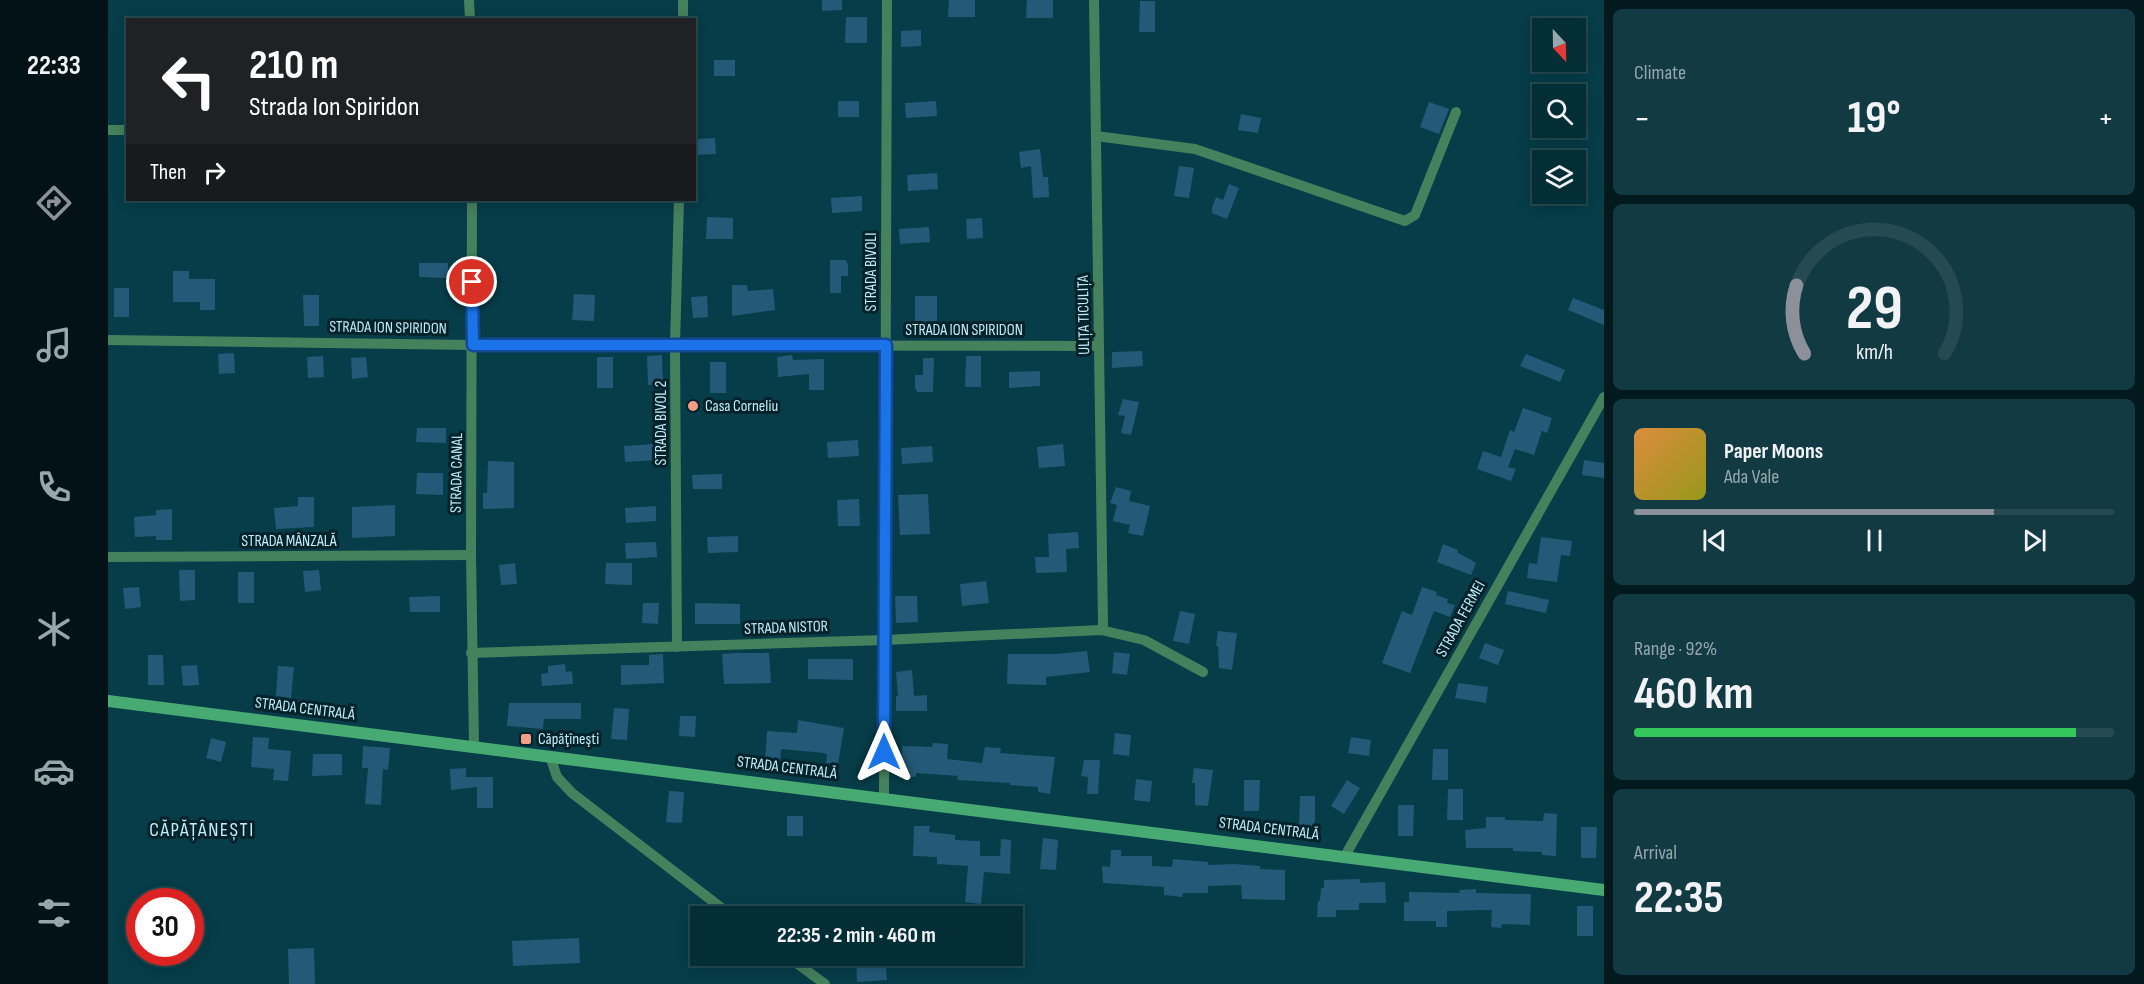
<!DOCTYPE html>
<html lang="en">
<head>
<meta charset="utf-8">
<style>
  :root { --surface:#042e36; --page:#123a42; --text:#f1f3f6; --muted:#97a8ad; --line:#254a51; --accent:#8c9099 }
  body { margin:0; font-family:"Sofia Sans Condensed",sans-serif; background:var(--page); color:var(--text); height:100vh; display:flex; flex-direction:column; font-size:22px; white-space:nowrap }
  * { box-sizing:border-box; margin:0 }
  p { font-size:20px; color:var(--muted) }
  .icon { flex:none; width:33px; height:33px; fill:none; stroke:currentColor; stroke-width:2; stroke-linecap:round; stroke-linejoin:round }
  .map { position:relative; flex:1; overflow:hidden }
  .sheet { display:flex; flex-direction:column; gap:9px; padding:9px; background:#02191e; width:540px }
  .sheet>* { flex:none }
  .top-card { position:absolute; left:18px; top:18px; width:570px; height:183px; border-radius:0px; box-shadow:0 3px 15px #0003,0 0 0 2px var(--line); background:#202124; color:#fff; overflow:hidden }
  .needle { width:39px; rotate:158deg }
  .buttons { position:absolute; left:1424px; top:18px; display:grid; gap:12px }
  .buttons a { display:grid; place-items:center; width:54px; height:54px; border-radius:0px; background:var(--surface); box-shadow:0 3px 15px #0003,0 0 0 2px var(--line); font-size:30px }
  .speed { position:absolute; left:18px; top:888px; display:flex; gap:12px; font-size:30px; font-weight:700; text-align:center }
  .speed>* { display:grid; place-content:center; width:78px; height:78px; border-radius:50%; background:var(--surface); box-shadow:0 3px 15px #0003,0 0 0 2px var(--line); line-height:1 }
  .speed .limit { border:9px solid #d22; background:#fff; color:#111 }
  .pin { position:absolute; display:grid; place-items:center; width:51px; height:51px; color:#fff; margin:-26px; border:3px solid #fff; border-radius:50%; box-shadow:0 2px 6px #0007 }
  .me { position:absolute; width:66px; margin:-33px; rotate:0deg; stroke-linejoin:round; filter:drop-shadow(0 0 4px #0008) }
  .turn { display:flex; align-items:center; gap:21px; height:126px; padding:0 24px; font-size:27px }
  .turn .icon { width:78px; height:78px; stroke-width:2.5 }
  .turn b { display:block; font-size:42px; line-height:51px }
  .then { display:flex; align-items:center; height:57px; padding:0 24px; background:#0003; gap:12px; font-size:22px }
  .big { font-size:45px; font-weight:700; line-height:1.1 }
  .sheet .widget { flex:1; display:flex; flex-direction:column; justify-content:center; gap:9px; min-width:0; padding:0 21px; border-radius:9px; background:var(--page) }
  .sheet .dial { align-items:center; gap:0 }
  .dial svg { height:156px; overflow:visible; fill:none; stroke:var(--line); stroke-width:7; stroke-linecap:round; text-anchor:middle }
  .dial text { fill:var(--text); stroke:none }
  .song { display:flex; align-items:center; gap:18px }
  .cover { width:72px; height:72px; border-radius:9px; background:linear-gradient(135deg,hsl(30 70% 55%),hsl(60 70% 35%)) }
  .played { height:6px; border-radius:3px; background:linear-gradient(90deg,var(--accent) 75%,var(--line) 75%) }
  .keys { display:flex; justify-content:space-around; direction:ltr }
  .heat { display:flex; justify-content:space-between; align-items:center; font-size:33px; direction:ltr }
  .charge { height:9px; border-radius:4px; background:linear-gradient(90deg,#34c759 92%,var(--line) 0) }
  .trip { position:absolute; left:582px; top:906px; width:333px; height:60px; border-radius:0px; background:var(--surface); box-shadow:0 3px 15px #0003,0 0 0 2px var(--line); font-weight:700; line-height:60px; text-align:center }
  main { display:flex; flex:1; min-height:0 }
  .tabs { display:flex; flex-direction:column; width:108px; justify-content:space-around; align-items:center; background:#021216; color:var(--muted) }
  .tabs .icon { width:42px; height:42px }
  .tabs .on { color:var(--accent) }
  .tabs b { font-size:27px; color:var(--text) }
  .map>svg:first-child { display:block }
  .building { fill:#235a78 }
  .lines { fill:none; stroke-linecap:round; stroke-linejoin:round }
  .minor { stroke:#46815d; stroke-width:10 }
  .secondary { stroke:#47aa72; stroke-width:12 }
  .route-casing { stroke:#114b97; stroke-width:15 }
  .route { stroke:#1a73e8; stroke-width:10 }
  .poi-dot { fill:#f49e87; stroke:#042229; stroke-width:2 }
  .labels { text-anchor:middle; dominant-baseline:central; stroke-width:6; stroke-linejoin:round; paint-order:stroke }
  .street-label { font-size:16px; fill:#c2edf8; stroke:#042229 }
  .poi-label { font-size:16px; fill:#c2edf8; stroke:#042229; text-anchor:start }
  .quarter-label { font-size:20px; letter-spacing:1.5px; fill:#c2edf8; stroke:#042229 }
</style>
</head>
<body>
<main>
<nav class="tabs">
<b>22:33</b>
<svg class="icon on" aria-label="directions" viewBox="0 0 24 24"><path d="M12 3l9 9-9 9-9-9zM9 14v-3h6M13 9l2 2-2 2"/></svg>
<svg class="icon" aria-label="music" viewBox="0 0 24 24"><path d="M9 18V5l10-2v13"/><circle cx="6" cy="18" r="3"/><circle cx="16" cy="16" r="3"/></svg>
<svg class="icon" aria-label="phone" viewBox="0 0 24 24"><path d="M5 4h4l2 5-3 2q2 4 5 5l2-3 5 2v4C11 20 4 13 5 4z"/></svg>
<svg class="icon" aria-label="climate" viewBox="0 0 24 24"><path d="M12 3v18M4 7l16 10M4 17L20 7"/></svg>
<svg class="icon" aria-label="car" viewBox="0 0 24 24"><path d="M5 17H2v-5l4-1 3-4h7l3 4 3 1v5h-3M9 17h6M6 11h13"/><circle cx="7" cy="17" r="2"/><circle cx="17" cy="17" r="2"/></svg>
<svg class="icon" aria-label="filters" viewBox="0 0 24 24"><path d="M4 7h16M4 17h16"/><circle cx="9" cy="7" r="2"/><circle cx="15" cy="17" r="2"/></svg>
</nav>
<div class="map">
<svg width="1496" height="984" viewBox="0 0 1496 984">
  <rect width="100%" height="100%" fill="#063d48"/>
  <g class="building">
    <polygon points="714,0 734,0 734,10 714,11"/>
    <polygon points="841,0 867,0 867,17 840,17"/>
    <polygon points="919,0 945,0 945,18 918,18"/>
    <polygon points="1032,1 1047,1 1047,32 1031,32"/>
    <polygon points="738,17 759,17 759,43 737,43"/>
    <polygon points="813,30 813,46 793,47 793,31"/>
    <rect x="606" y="60" width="21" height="16"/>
    <rect x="730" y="101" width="21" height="16"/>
    <polygon points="828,101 829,116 798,118 797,103"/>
    <polygon points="1321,102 1341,109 1331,134 1312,127"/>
    <polygon points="1133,114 1153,118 1150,133 1130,130"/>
    <polygon points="607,138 608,154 587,155 587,139"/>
    <polygon points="932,149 935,177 940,177 941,197 925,198 923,166 913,168 911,152"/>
    <polygon points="1071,166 1086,168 1081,198 1066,196"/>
    <polygon points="829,173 830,189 800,191 799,175"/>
    <polygon points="1121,184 1131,188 1119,219 1104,213 1104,208 1108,197 1115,200"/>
    <polygon points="754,196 754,211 724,213 723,198"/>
    <polygon points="599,217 625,218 625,239 598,239"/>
    <polygon points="874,218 875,238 859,239 858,219"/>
    <polygon points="821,227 822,242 792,244 791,229"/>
    <polygon points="722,260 738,260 740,265 740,276 733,276 733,293 722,293"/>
    <polygon points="311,263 340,263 340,278 311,277"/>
    <polygon points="65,271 81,271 81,279 107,279 107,310 92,310 92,302 65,302"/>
    <polygon points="624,285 639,285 640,291 665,289 667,310 624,316"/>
    <rect x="6" y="288" width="15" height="29"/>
    <polygon points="466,294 487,295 486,321 464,320"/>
    <polygon points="195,295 211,295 211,326 196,326"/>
    <polygon points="599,296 600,317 585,318 583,297"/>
    <rect x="807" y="296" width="22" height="26"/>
    <polygon points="1465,298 1496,310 1496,325 1460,310"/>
    <polygon points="1034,351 1035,366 1004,368 1004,352"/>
    <polygon points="126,353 127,373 111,374 110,354"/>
    <polygon points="1418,354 1457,370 1452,382 1412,366"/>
    <polygon points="554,355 555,384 540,385 539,356"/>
    <polygon points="684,355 685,360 716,359 716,390 701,390 701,374 670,377 669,357"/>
    <polygon points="215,356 216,377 200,378 199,357"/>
    <polygon points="858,356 873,356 873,387 857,387"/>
    <polygon points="258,357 260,377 244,379 243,358"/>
    <rect x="489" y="357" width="16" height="31"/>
    <polygon points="815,358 826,358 825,392 809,392 807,387 807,375 815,375"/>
    <rect x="602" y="362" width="16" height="31"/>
    <polygon points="932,371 932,386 901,388 901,372"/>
    <polygon points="1015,399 1031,402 1023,435 1013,433 1017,416 1010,415"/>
    <polygon points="1415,408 1444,418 1439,433 1434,431 1426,455 1407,449 1400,467 1408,469 1403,481 1369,469 1375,451 1393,457 1402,430 1406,432"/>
    <polygon points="309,428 338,428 338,443 308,442"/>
    <polygon points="750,440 751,456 720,458 719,442"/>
    <polygon points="547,444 548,460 517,462 516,446"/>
    <polygon points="955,444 957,466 931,468 929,447"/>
    <polygon points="824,446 825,462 794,464 793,448"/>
    <polygon points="1476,460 1496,463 1496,478 1474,475"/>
    <polygon points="380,461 406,462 406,508 375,509 375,493 379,493"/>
    <polygon points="309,473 335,473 335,495 308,494"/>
    <polygon points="614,474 614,489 585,489 584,475"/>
    <polygon points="1008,487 1023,491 1021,501 1042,506 1035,536 1020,533 1022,525 1005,521 1009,505 1002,503"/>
    <polygon points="820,494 822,534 792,535 790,495"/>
    <polygon points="190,497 206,497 206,527 168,529 166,508 190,506"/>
    <polygon points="751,499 752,526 730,526 729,500"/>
    <polygon points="287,505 287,536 244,538 244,507"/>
    <polygon points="548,506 548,521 518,523 517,508"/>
    <polygon points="64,509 64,540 48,540 48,536 27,537 26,517 48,515 48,510"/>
    <polygon points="970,532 971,548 958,549 959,572 928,573 927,557 941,557 940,534"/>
    <polygon points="630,536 630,552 600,553 599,537"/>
    <polygon points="1433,537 1464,541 1462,556 1453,555 1449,582 1419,578 1421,563 1429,564"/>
    <polygon points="548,542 549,557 518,559 517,543"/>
    <polygon points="1335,544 1350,550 1349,552 1368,563 1363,575 1329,562"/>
    <polygon points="407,563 409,584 393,585 391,565"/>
    <polygon points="498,563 524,563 524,585 497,584"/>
    <polygon points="71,570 87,570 87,600 72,601"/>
    <polygon points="211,570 213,590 197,592 195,571"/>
    <rect x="130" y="572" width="16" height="31"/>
    <polygon points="878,581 881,603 854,606 852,584"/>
    <polygon points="31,587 33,607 17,609 15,588"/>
    <polygon points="1314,587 1329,592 1328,595 1340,599 1339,603 1347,605 1342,617 1326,611 1302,673 1274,663 1294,611 1304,615"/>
    <polygon points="1400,591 1441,600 1438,613 1397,604"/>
    <polygon points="332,596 332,612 302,612 301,597"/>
    <polygon points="787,596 809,596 810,622 788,623"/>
    <polygon points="535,603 551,603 550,624 534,623"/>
    <polygon points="587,603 632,604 632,624 587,624"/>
    <polygon points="1072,611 1087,614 1081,644 1065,641"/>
    <polygon points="1110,631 1129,633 1124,670 1111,668 1110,646 1108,646"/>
    <polygon points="1377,643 1396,650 1390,665 1371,658"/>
    <polygon points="979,651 982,672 938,677 938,685 899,684 900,654 948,654"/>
    <polygon points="1006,652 1022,654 1019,675 1004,673"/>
    <polygon points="628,653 661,653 663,683 616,684 614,654"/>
    <polygon points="555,654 556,683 513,685 513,665 541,665 541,655"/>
    <polygon points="40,655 55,655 56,685 40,685"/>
    <polygon points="700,659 745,659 745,680 700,679"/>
    <polygon points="457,664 458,672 464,671 465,684 434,686 433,674 440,673 440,666"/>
    <polygon points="89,665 91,685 75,686 73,666"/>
    <polygon points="170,666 186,667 183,698 168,696"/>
    <polygon points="804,670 806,696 819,695 819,711 788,711 788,696 790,696 788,672"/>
    <polygon points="1350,683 1380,687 1378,703 1347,698"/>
    <polygon points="401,703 473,703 473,719 436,719 435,729 399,726"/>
    <polygon points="506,708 521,709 519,740 503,739"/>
    <polygon points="572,716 588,716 587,737 571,736"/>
    <polygon points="690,720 736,728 730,764 718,763 719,755 716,753 673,749 672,763 657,762 659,731 689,733"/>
    <polygon points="1007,733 1023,735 1021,756 1005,754"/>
    <polygon points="145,737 161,738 160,749 183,751 180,781 165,780 166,769 143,767"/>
    <polygon points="1243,737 1263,740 1261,756 1240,753"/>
    <polygon points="103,738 118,742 113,762 98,758"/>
    <polygon points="825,743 840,744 839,759 874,763 877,747 893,748 892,753 947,757 942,794 930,792 930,787 902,785 902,783 849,780 850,776 808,773 808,777 793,776 794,746 824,747"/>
    <polygon points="255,746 282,748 280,770 275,769 273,805 257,804 260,768 254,768"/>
    <polygon points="1325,749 1340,749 1340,780 1324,780"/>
    <polygon points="205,754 234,754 234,775 204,776"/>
    <polygon points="976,760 992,760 990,794 979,794 980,777 973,776"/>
    <polygon points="358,768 358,777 385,777 385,808 369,808 369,787 343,790 342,769"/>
    <polygon points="1086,768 1105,770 1100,806 1087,805 1087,783 1084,783"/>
    <polygon points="1028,779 1044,781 1042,802 1026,800"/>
    <polygon points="1136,780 1152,780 1151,811 1136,811"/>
    <polygon points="1239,780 1252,788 1236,814 1223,806"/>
    <polygon points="1340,789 1355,789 1355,820 1339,820"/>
    <polygon points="561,791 576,792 574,823 558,822"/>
    <polygon points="1192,796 1207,796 1207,827 1191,827"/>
    <polygon points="1290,805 1306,805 1305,836 1290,836"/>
    <polygon points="1436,813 1449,814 1448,856 1434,855 1434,852 1405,851 1405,848 1358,848 1357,830 1378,828 1378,817 1397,817 1397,820 1435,821"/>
    <rect x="679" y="816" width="16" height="20"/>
    <polygon points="806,826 822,826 821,832 847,835 847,840 872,841 872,856 892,856 893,839 903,840 902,874 876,872 873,904 857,902 860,866 829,864 829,857 805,856"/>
    <polygon points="1473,827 1489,827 1488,858 1473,858"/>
    <polygon points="935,838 950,840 948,870 932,869"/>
    <polygon points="1003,850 1013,850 1013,856 1044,856 1044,866 1064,867 1065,859 1100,862 1100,865 1126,864 1152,866 1152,869 1177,870 1177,900 1134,899 1133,885 1100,886 1100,893 1075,893 1074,897 1056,895 1056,887 995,883 994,866 1002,867"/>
    <polygon points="1252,879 1252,883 1277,882 1278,903 1251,903 1251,910 1228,910 1228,917 1209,917 1210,901 1212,901 1213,888 1216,888 1216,880"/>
    <polygon points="1368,889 1368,893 1423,894 1422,925 1394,924 1393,928 1383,927 1384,910 1373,910 1339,911 1339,927 1328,927 1328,921 1296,921 1296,902 1301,902 1301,892 1352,893 1351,890"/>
    <rect x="1469" y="906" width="16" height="30"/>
    <polygon points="471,938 472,963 405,966 404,941"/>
    <polygon points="206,948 207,984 181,984 180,949"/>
    <polygon points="777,958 779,980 749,982 748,960"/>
  </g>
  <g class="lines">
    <g class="minor">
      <polyline points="361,0 362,20"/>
      <polyline points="986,0 995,625 993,630"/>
      <polyline points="575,20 575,0"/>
      <polyline points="0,130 20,130"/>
      <polyline points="988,136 1087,149 1297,221 1307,215 1348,112"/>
      <polyline points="364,200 363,555 366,746"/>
      <polyline points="0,340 365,345 991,346"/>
      <polyline points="0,557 363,555"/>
      <polyline points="569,647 567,345 571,200"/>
      <polyline points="363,653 776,640 993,630 1036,640 1095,672"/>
      <polyline points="442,756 449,777 464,793 624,916"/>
      <polyline points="776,797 779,0"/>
      <polyline points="1237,856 1496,397"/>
      <polyline points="679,956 717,984"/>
    </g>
    <polyline class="secondary" points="0,701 1496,890"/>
  </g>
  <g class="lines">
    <defs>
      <polyline id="route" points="364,282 365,345 778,345 776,752"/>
    </defs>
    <use href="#route" class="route-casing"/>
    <use href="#route" class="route"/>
  </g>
  <g class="poi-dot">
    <circle cx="585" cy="406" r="6"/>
    <rect x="412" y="733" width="12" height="12" rx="3"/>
  </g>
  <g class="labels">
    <g class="street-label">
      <text transform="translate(763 272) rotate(-90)">STRADA BIVOLI</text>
      <text transform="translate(976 315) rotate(-91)">ULIȚA TICULIȚA</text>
      <text transform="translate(280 328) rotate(1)">STRADA ION SPIRIDON</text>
      <text x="856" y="330">STRADA ION SPIRIDON</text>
      <text transform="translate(553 423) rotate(-90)">STRADA BIVOL 2</text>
      <text transform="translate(349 473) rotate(-89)">STRADA CANAL</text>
      <text x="181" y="541">STRADA MÂNZALĂ</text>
      <text transform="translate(1353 619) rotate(-61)">STRADA FERMEI</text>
      <text transform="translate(678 628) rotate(-2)">STRADA NISTOR</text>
      <text transform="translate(197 709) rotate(7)">STRADA CENTRALĂ</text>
      <text transform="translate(679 768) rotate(7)">STRADA CENTRALĂ</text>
      <text transform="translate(1161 829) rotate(7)">STRADA CENTRALĂ</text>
    </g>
    <g class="poi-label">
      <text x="597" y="406">Casa Corneliu</text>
      <text x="430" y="739">Căpăţîneşti</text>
    </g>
    <g class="quarter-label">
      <text x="94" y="830">CĂPĂȚÂNEȘTI</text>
    </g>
  </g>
</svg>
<div class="buttons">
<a><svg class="needle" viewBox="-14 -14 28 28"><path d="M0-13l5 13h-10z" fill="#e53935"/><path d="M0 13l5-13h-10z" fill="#97a8ad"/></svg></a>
<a><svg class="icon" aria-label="search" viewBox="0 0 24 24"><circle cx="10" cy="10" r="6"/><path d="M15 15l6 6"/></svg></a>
<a><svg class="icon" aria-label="layers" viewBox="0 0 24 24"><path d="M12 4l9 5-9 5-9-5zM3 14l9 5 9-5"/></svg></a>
</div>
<div class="speed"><div class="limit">30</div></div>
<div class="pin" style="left:364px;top:282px;background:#d93025"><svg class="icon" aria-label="arrive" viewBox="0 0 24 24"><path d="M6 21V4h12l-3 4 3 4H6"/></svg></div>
<svg class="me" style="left:776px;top:752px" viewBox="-20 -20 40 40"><path d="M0-17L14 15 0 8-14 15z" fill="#1a73e8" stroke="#fff" stroke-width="4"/></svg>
<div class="trip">22:35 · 2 min · 460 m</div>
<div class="top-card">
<div class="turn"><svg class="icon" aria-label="left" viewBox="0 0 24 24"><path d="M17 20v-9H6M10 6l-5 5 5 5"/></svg><div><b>210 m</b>Strada Ion Spiridon</div></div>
<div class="then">Then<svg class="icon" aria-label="right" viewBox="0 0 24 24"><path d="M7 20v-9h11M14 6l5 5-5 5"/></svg></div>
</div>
</div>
<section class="sheet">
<div class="widget"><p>Climate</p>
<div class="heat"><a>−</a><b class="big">19°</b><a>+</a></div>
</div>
<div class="widget dial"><svg viewBox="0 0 100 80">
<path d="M14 69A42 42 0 1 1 86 69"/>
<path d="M14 69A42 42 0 0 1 10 34" stroke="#8c9099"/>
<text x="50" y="56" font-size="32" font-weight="700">29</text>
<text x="50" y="72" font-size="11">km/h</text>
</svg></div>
<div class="widget">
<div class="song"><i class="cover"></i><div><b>Paper Moons</b><p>Ada Vale</p></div></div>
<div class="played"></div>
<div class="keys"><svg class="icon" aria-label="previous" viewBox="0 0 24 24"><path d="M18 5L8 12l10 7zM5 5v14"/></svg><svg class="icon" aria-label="pause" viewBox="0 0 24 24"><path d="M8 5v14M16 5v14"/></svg><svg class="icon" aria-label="next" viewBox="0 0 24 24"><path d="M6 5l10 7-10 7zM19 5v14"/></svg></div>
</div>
<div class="widget"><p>Range · 92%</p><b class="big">460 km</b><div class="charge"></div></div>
<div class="widget"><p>Arrival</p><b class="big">22:35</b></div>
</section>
</main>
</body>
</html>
